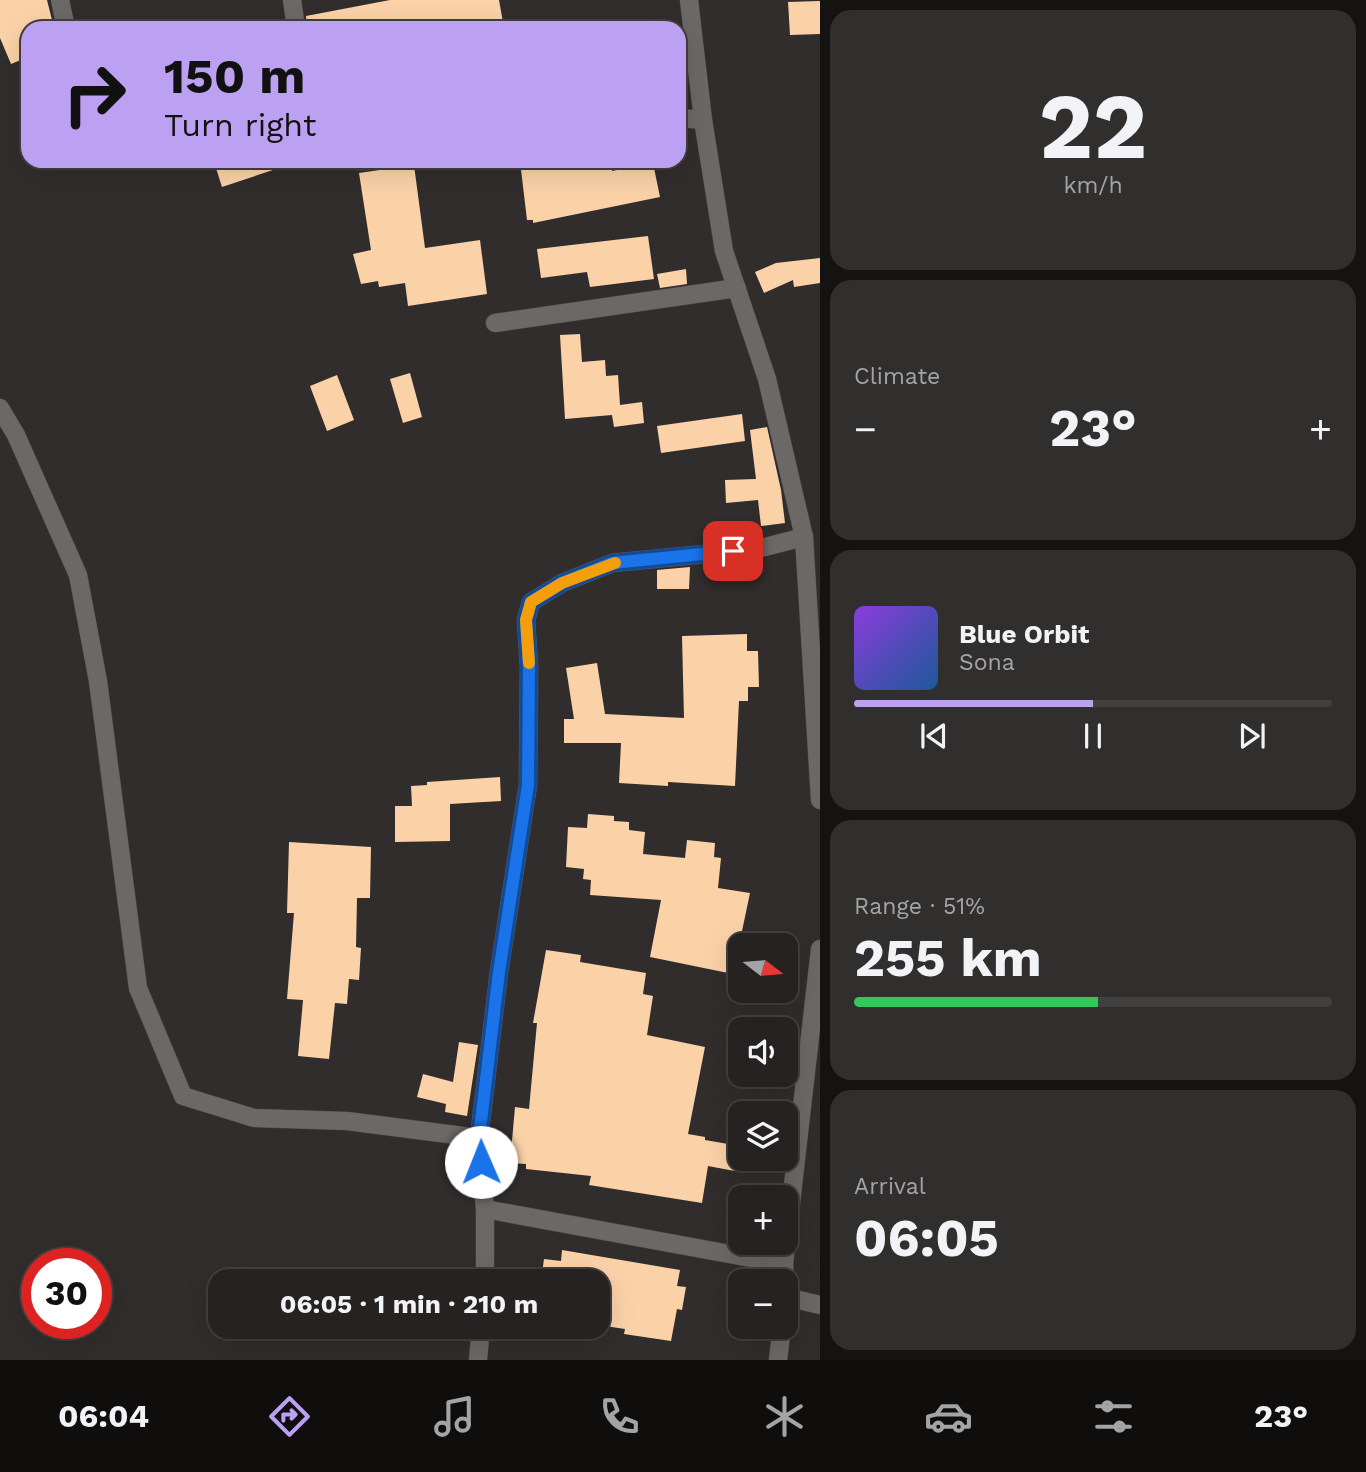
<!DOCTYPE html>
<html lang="en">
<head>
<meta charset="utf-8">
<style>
  :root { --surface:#252221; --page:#312f2e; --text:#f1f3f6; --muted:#a3a4a5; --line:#423f3f; --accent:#bca0f2 }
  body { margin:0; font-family:"Work Sans",sans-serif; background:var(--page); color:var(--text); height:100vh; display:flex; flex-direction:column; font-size:26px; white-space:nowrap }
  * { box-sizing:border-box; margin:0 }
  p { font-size:23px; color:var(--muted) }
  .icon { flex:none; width:38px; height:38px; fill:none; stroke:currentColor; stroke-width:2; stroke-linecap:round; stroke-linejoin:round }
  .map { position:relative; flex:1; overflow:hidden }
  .panel { display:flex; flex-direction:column; gap:10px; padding:10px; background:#141312; width:546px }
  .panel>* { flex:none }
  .hud { position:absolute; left:21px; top:21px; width:665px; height:147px; border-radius:21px; box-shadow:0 7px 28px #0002,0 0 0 2px var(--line); background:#bca0f2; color:#111; overflow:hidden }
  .needle { width:46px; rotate:106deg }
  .fabs { position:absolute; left:728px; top:933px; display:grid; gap:14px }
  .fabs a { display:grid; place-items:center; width:70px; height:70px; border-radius:14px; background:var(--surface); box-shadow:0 7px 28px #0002,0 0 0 2px var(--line); font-size:35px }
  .speed { position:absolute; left:21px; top:1248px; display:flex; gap:14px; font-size:35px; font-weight:700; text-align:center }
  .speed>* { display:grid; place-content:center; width:91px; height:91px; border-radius:50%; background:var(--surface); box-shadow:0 7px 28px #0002,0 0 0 2px var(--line); line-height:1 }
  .speed .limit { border:10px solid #d22; background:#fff; color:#111 }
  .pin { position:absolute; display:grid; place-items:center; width:60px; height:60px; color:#fff; margin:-30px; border-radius:14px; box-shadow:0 4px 10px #0006 }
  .me { position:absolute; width:77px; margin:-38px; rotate:359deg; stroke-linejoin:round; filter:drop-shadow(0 0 5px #0008) }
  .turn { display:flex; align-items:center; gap:24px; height:147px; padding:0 28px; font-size:32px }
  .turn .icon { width:91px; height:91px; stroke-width:2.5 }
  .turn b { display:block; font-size:49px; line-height:60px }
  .big { font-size:52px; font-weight:700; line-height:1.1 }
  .panel .widget { flex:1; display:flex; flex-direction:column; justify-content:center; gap:10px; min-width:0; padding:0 24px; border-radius:21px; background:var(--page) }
  .panel .dial { align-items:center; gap:0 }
  .dial b { font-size:91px; line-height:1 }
  .song { display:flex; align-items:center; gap:21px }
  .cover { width:84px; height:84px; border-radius:10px; background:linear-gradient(135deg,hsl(270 70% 55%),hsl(210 70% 35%)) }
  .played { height:7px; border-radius:4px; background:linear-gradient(90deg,var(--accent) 50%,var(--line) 50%) }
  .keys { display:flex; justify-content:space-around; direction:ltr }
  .heat { display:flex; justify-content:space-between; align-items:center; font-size:38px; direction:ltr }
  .charge { height:10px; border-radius:5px; background:linear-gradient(90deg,#34c759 51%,var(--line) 0) }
  .trip { position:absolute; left:208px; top:1269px; width:402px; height:70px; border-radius:21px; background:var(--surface); box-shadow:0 7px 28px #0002,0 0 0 2px var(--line); font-weight:700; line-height:70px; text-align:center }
  .tabs { display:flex; height:112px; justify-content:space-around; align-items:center; background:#0f0e0d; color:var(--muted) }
  .tabs .icon { width:49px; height:49px }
  .tabs .current { color:var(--accent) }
  .tabs b { font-size:32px; color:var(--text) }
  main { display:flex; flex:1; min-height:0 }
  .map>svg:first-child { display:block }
  .building { fill:#fbd2a8 }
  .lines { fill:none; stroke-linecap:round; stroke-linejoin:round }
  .minor-casing { stroke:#4e4b4a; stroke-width:19 }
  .minor { stroke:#6b6866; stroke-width:18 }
  .route-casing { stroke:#114b97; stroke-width:18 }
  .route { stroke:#1a73e8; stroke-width:12 }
  .slow { stroke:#f59e0b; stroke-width:12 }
</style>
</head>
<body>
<main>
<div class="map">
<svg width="820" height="1360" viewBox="0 0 820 1360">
  <rect width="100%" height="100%" fill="#312d2c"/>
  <g class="building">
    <polygon points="0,0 47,0 54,28 28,28 28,57 11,64 0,38"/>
    <polygon points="390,0 499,0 504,28 307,28 306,16"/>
    <polygon points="820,1 820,34 790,35 788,2"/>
    <polygon points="227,161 288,161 288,165 222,187 215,165"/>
    <polygon points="520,161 611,161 612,171 653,163 660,197 533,223 533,220 527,220"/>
    <polygon points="414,165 425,248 480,240 487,294 408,306 405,283 379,287 378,281 361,284 353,254 371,250 359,173"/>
    <polygon points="648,236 654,279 590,287 587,272 541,278 537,249"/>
    <polygon points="820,258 820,283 794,287 793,280 764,293 755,272 776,263"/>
    <polygon points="686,269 687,284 660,288 657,274"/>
    <polygon points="580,334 582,362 605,360 606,376 618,375 620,405 642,402 644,423 614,427 612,415 565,419 560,335"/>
    <polygon points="410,373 422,417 403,423 390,379"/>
    <polygon points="337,375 354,420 327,431 310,386"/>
    <polygon points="742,414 745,441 661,453 657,426"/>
    <polygon points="767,427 781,490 785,523 761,526 758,500 726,503 725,480 756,479 750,430"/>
    <polygon points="690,567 689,589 657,589 657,570"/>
    <polygon points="747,634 747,651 758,651 759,687 748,687 748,701 739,701 735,786 668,782 668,786 619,783 621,743 564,743 564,719 574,719 566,668 597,663 605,714 684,718 682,636"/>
    <polygon points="500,777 501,801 450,804 450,841 395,842 395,806 412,806 411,786 427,785 427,782"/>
    <polygon points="588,814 614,816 614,821 629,822 629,830 645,832 643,854 685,858 687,840 715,843 714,857 721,858 718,888 750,893 733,974 650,957 661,900 590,895 591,880 583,879 584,869 566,867 568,827 587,828"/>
    <polygon points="289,842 371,847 370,898 357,898 356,947 361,948 359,980 349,979 347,1004 335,1003 329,1059 298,1056 303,1000 287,999 294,913 287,913"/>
    <polygon points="546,950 581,955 580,962 646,973 643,994 653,996 647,1035 705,1047 688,1134 705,1137 705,1140 740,1146 740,1172 708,1166 702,1203 589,1185 591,1176 526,1169 526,1164 510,1163 515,1107 529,1109 537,1023 533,1023"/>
    <polygon points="459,1042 478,1045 467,1116 445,1112 446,1104 417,1097 423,1074 453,1082"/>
    <polygon points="562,1250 680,1270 677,1286 686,1287 682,1310 677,1309 671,1341 624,1334 625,1329 598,1325 598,1281 541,1281 544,1259 561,1261"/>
  </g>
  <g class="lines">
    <defs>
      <g id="minor">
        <polyline points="60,0 66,28"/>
        <polyline points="292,0 296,28"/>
        <polyline points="689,0 703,120 724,251 767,379 804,537 820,800"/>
        <polyline points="679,118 703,120"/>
        <polyline points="357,161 365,161"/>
        <polyline points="495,323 737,288"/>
        <polyline points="0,408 16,435 78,575 98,681 138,988 183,1096 254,1118 347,1121 479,1138"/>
        <polyline points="485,1209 784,1264"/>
        <polyline points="485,1281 485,1209 479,1138 499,972 528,785 529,667 526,620 531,602 562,583 612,563 757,549 804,537"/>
        <polyline points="785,1281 784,1264 820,949"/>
        <polyline points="786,1297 820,1305"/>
        <polyline points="478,1360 481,1326"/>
        <polyline points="778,1360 782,1326"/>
      </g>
    </defs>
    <use href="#minor" class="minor-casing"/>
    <use href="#minor" class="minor"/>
  </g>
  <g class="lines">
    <defs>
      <polyline id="route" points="481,1162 479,1138 499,972 528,785 529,667 526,620 531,602 562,583 612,563 733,551"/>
    </defs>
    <use href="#route" class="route-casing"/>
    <use href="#route" class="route"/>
    <polyline class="slow" points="529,663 526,620 531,602 562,583 615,563"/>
  </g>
</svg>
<div class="fabs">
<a><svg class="needle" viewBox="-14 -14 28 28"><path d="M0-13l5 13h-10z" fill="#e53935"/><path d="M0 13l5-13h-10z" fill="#a3a4a5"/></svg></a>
<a><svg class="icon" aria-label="sound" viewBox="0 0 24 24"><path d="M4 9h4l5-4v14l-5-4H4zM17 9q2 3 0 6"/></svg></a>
<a><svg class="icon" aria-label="layers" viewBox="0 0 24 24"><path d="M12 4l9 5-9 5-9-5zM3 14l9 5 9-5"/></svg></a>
<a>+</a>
<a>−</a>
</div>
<div class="speed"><div class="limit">30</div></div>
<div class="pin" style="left:733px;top:551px;background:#d93025"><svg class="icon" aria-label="arrive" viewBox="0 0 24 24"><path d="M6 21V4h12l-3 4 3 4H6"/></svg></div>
<svg class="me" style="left:481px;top:1162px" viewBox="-20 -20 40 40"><circle r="19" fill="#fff"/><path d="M0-13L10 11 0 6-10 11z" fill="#1a73e8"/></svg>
<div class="trip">06:05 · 1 min · 210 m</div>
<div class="hud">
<div class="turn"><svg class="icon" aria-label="right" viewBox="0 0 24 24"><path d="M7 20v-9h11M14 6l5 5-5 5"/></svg><div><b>150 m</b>Turn right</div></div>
</div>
</div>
<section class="panel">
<div class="widget dial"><b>22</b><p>km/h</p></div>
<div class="widget"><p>Climate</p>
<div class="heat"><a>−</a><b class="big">23°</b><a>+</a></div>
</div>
<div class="widget">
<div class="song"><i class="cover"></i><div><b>Blue Orbit</b><p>Sona</p></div></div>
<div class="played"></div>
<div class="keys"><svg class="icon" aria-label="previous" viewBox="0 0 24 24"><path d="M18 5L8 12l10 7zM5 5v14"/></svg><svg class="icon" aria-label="pause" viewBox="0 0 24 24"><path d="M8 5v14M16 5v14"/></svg><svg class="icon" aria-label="next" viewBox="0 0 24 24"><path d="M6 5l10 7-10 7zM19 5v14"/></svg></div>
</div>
<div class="widget"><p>Range · 51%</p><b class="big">255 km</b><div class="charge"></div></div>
<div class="widget"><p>Arrival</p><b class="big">06:05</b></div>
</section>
</main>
<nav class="tabs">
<b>06:04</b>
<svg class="icon current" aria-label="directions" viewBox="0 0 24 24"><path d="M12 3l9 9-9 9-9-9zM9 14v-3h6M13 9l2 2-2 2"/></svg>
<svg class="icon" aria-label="music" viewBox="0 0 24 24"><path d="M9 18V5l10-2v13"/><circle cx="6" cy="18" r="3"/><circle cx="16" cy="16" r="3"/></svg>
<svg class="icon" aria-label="phone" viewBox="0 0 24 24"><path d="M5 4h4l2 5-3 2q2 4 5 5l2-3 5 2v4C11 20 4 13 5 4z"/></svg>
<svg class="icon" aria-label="climate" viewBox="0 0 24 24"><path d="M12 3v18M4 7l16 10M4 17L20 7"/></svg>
<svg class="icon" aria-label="car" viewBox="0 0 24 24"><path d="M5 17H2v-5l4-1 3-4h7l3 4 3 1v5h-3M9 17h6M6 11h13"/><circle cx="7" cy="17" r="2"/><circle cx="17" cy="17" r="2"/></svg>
<svg class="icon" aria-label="filters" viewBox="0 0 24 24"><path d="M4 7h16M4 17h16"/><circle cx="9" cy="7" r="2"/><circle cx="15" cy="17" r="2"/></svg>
<b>23°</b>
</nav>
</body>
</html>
